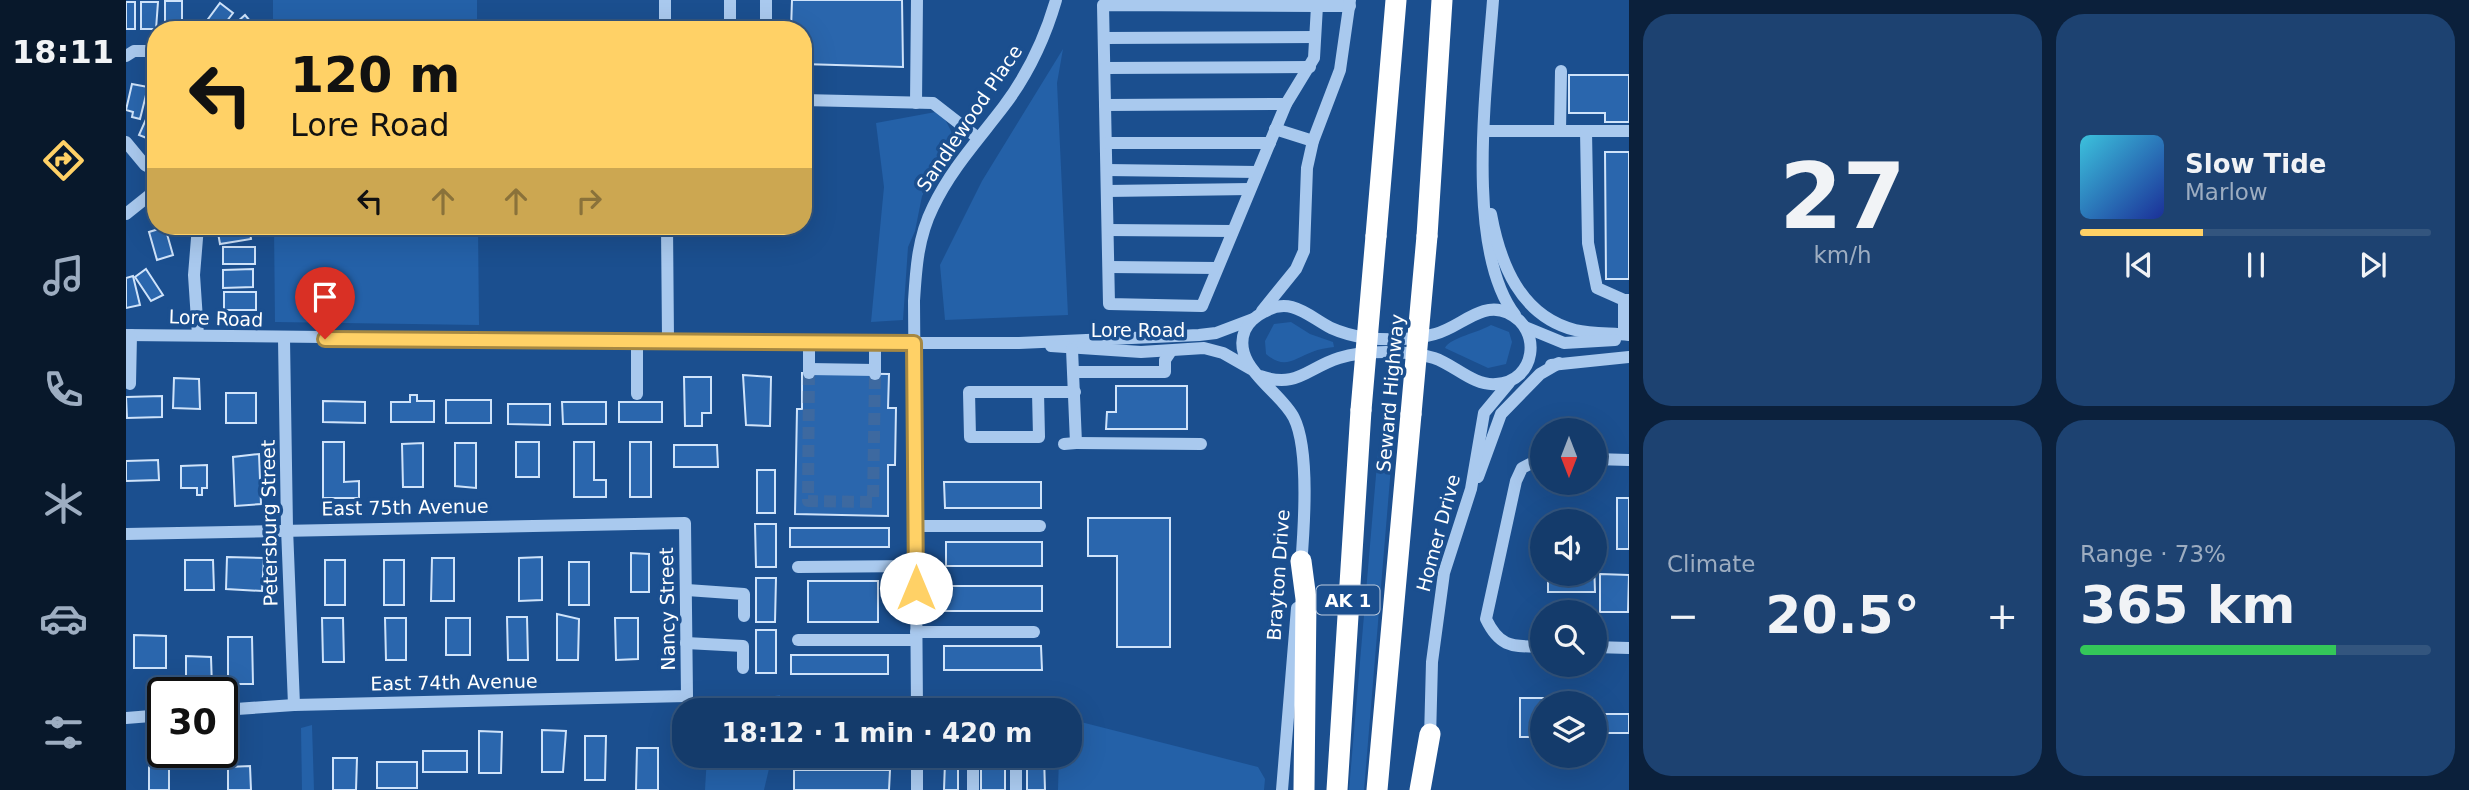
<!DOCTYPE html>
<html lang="en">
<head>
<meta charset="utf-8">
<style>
  :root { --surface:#143b6b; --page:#1d4271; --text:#f1f3f6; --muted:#9dadc1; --line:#33557e; --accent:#ffd166 }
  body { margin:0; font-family:"DejaVu Sans",sans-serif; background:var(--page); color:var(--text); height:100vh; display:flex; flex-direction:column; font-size:26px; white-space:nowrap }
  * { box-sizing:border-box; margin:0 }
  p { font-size:23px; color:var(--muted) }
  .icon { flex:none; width:38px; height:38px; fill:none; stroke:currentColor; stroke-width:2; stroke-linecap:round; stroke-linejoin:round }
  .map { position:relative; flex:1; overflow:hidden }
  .side { display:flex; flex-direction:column; gap:14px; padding:14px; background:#0b203b; width:840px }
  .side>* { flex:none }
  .hud { position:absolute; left:21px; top:21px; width:665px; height:214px; border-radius:28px; box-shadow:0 7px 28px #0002,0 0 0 2px var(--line); background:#ffd166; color:#111; overflow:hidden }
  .needle { width:46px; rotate:180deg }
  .controls { position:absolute; left:1404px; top:418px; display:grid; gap:14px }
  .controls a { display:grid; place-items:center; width:77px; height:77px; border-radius:50%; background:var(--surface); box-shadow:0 7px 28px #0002,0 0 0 2px var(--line); font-size:35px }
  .speed { position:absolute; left:21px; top:677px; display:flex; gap:14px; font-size:35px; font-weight:700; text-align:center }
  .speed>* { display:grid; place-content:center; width:91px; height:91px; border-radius:50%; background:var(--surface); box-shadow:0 7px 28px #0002,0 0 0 2px var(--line); line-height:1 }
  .speed .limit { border:4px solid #111; border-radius:10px; background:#fff; color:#111 }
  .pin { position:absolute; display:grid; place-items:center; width:60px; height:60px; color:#fff; margin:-72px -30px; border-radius:50% 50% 50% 0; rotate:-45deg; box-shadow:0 0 7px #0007 }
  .pin .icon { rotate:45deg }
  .me { position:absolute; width:77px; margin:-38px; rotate:0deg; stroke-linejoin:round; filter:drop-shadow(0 0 5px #0008) }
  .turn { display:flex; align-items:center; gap:24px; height:147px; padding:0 28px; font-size:32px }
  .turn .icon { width:91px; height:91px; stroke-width:2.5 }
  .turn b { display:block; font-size:49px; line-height:60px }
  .lanes { display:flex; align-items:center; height:66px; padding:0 28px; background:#0003; justify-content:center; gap:35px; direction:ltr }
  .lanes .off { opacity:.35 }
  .big { font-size:52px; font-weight:800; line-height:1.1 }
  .side .card { flex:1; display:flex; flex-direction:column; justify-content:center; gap:10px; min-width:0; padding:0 24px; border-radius:28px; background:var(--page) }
  .side .dial { align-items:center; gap:0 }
  .dial b { font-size:91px; line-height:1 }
  .song { display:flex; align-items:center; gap:21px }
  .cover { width:84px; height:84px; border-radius:10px; background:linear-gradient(135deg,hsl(190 70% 55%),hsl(230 70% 35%)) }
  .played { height:7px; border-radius:4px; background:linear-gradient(90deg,var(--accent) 35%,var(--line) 35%) }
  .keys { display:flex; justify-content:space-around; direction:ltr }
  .heat { display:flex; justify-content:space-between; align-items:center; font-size:38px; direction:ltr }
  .charge { height:10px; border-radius:5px; background:linear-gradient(90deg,#34c759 73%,var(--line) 0) }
  .side .tiles { flex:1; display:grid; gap:14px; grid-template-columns:repeat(2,1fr) }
  .trip { position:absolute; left:546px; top:698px; width:410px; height:70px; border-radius:28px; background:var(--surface); box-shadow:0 7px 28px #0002,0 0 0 2px var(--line); font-weight:800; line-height:70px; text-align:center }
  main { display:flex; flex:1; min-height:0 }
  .tab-bar { display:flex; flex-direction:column; width:126px; justify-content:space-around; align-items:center; background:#08182b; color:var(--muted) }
  .tab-bar .icon { width:49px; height:49px }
  .tab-bar .active { color:var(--accent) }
  .tab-bar b { font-size:32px; color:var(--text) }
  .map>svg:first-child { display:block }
  .green { fill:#2461a8 }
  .building { fill:#2a66ad; stroke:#cfe3fa; stroke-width:2 }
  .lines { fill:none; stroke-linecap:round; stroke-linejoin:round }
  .minor-tunnel { stroke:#3d69a0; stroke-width:12; stroke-dasharray:12 6; stroke-linecap:butt }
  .minor { stroke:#a9c9ee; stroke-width:12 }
  .highway { stroke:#fff; stroke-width:21 }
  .highway-bridge { stroke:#fff; stroke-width:21 }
  .route-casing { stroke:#a68842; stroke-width:18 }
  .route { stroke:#ffd166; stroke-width:12 }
  .labels { text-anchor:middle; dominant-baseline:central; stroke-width:7; stroke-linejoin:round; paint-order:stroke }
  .shield { fill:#1b4f8f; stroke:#bbcadd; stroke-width:2 }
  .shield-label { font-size:18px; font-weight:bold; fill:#fff }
  .street-label { font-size:19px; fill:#fff; stroke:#1b4f8f }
</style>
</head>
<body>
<main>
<nav class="tab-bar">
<b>18:11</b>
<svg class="icon active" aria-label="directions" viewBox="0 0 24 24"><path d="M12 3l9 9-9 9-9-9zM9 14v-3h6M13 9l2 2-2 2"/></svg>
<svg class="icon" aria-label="music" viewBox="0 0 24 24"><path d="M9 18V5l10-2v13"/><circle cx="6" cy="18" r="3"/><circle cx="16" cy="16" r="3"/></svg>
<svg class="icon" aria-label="phone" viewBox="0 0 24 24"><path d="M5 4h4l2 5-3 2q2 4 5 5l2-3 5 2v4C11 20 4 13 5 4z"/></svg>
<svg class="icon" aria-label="climate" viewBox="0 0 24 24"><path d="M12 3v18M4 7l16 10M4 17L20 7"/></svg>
<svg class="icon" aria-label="car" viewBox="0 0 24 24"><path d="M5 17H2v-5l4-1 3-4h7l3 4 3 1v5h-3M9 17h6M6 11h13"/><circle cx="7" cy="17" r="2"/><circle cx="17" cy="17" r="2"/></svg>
<svg class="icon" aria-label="filters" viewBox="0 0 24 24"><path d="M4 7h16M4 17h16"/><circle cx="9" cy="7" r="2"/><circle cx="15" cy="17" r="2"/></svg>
</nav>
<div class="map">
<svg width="1503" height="790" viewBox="0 0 1503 790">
  <rect width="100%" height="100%" fill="#1b4f8f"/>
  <g class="green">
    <rect x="147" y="0" width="204" height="30"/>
    <polygon points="937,49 931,83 942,315 819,320 814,265 856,181"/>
    <polygon points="815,111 830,141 796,196 789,231 782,247 777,320 745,322 758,187 750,123"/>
    <polygon points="148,226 352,226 353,325 149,322"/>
    <path d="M1165 322 1184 334 1207 342 1208 347C1201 348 1193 349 1186 352 1167 359 1159 370 1140 354L1139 341 1148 324Z"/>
    <path d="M1365 325 1383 332 1386 342 1380 364 1362 368 1319 348C1323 338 1354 332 1365 325Z"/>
    <polygon points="1252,452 1266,455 1238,790 1223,790"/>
    <polygon points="654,695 652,710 583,710 583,708"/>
    <polygon points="943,719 1132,767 1139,779 1138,790 932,790 933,756 943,756"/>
    <polygon points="186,725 188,790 176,790 175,728"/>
    <polygon points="581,756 646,756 638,790 579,790"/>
  </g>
  <g class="building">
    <polygon points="666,0 776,0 777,67 677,64 677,30 665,30"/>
    <rect x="39" y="1" width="17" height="28"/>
    <rect x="0" y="2" width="9" height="27"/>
    <polygon points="15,2 32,2 30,29 15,29"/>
    <polygon points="94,3 107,13 94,30 74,30"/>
    <polygon points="119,15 130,28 102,30"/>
    <polygon points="1443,75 1503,75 1503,122 1479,122 1479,113 1443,113"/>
    <polygon points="6,84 22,87 14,119 6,117 7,112 0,110"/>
    <polygon points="25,108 30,110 28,141 13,135"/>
    <polygon points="1479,152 1503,152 1503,279 1480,279"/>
    <polygon points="123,226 125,239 94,244 91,227"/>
    <polygon points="39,227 47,255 31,260 23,232"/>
    <rect x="97" y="247" width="32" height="17"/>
    <polygon points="20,269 37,295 25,301 9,277"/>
    <polygon points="127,269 127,287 97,288 97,270"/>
    <polygon points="7,276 14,305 0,308 0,278"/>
    <rect x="98" y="292" width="32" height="18"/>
    <polygon points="676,373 763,374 762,408 770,408 769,465 762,465 762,516 669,514 671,409 676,409"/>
    <polygon points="617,375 645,377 644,426 620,425"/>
    <polygon points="558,377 585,377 585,413 576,413 576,426 559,426"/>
    <polygon points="48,378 73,379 74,409 47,408"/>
    <polygon points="990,386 1061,386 1061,429 980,429 981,412 990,412"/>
    <rect x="100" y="393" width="30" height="30"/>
    <polygon points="284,395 291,395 291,401 308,401 308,422 265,422 265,402 284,402"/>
    <polygon points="36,396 36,417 1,418 0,397"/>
    <rect x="320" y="400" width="45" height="23"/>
    <polygon points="197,401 239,402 239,423 197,422"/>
    <polygon points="436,402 480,402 480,424 437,424"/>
    <rect x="493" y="402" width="43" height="20"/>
    <polygon points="382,404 424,404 424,425 382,424"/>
    <polygon points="197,442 218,442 218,482 233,481 233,498 197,498"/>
    <rect x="390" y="442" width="23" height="35"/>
    <polygon points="448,442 468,442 468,480 480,480 480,497 448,497"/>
    <rect x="504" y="442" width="21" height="55"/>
    <polygon points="297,443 297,487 277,487 276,444"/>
    <polygon points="329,443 350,443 350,488 329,486"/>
    <polygon points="548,445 591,445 592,467 548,467"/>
    <polygon points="133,454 135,504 109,506 107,457"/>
    <polygon points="32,460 33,480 0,481 0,461"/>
    <polygon points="81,465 81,488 76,488 76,495 71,495 71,488 55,488 55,466"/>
    <rect x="631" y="470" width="18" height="43"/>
    <polygon points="818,482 915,482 915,508 819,508"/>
    <rect x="1491" y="498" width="12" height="51"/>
    <polygon points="962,518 1044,518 1044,647 991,647 991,556 962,556"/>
    <rect x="1418" y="518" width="50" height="4"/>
    <polygon points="629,524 650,524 650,567 630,567"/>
    <rect x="664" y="528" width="99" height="19"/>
    <rect x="820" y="542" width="96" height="24"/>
    <polygon points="505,553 523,554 523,592 505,592"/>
    <polygon points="101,557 138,558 136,591 100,589"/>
    <polygon points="416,557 416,600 393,601 393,558"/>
    <polygon points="306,558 328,558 328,601 305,601"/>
    <polygon points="59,560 87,560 88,590 59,590"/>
    <rect x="199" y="560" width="20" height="45"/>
    <rect x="258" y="560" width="20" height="45"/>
    <polygon points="1468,560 1469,592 1422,592 1422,574 1468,574"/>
    <rect x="443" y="562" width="20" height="43"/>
    <polygon points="1474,574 1503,575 1502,612 1474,612"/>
    <polygon points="630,578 650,578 649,622 630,622"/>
    <rect x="682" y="581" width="70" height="41"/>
    <rect x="817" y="586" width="99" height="25"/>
    <polygon points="431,614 453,619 452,660 431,660"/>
    <polygon points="381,617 401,617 402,660 382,660"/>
    <polygon points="196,618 217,618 218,662 197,662"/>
    <polygon points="259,618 280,618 280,660 260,660"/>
    <rect x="320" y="618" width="24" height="37"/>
    <polygon points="489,618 512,618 512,659 490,660"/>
    <rect x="630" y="630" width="20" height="43"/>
    <polygon points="8,635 40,636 40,668 8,668"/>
    <polygon points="102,637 126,637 127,684 102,684"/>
    <polygon points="818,646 915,646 916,670 818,670"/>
    <rect x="665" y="655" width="97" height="19"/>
    <polygon points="60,656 85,657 86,688 60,687"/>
    <polygon points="1394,698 1466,698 1466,704 1416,704 1416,737 1394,737"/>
    <rect x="1475" y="714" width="28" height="19"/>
    <polygon points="416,730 440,731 437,772 416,772"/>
    <polygon points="353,731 376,732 375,773 353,773"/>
    <polygon points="459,736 480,736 479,780 459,780"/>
    <polygon points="511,748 532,748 532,790 510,790"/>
    <rect x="297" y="751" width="44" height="21"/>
    <rect x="855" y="756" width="24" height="34"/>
    <polygon points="901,756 918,756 919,790 901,790"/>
    <polygon points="207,758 231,758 230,790 207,790"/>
    <rect x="23" y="759" width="20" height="31"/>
    <rect x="251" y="762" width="40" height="26"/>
    <polygon points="819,762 832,762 832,790 818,790"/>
    <polygon points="124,766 125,790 102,790 102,767"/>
    <polygon points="668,770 764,770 763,790 668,790"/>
  </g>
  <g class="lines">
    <polyline class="minor-tunnel" points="683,373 682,501 747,502 749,374"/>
    <g class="minor">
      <polyline points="539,0 539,30"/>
      <polyline points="1191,0 1191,6 1188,58 1160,104 1076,306 983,304 977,5 1191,6 1224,6"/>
      <path d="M1367 0C1361 83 1338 248 1389 315"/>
      <polyline points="604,30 604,0"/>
      <polyline points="640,30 640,0"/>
      <polyline points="978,38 1189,37"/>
      <polyline points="0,56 8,51 30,51"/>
      <polyline points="979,68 1184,67"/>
      <polyline points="677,100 807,103 852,138"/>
      <polyline points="790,103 791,0"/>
      <polyline points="979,105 1160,104"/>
      <polyline points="1149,129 1187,141"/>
      <polyline points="1358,131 1503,131"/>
      <polyline points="1434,131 1435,71"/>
      <polyline points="1460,131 1462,243 1471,288 1498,300"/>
      <polyline points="0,142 19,165 30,171"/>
      <polyline points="980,143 1144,143"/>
      <polyline points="981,170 1131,172"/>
      <polyline points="981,191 1124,189"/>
      <polyline points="0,214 30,190"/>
      <path d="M1365 214C1374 263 1394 316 1449 330 1466 334 1485 333 1503 335"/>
      <polyline points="72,226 68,275 72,335"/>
      <polyline points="541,226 542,339"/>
      <polyline points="982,230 1106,231"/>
      <polyline points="983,267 1091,268"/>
      <polyline points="1136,311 1170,269 1178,251 1181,168 1187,141 1214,70 1224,0"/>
      <polyline points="1399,327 1438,343 1489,340"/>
      <polyline points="1498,334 1498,300 1503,300"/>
      <polyline points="0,335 788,343 893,343 1073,335 1090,333 1127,319"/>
      <polyline points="158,339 161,528 168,705"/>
      <polyline points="749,342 749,374"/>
      <polyline points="925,346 1015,352 1078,348 1097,353 1125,369"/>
      <polyline points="1425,365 1503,357"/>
      <polyline points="683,369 749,370"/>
      <polyline points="948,372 1039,372 1039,360 1045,351"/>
      <polyline points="683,373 683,341"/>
      <path d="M1134 376C1171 389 1181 368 1213 358 1238 350 1282 350 1308 358 1329 365 1347 386 1370 384 1410 382 1417 329 1382 313 1356 300 1334 328 1309 334 1288 340 1262 340 1240 338 1228 336 1216 333 1205 328 1182 316 1165 296 1138 312 1130 316 1123 322 1119 330 1104 366 1155 391 1168 418 1184 450 1178 529 1175 566"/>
      <polyline points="4,384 5,335"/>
      <polyline points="912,392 913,437 844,437 843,392 949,392"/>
      <polyline points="511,394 511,339"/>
      <polyline points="950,443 1075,444"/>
      <polyline points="938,444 950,443 946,349"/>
      <path d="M1416 458 1396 468 1390 481 1360 619C1374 648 1386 646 1416 647"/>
      <polyline points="1468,459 1503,460"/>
      <polyline points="1352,477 1375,414 1414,374 1433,363"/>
      <polyline points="790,526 914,526"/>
      <polyline points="0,534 559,523 561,696 168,705 96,710"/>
      <polyline points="672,567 790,566"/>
      <polyline points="561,590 618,594 618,616"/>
      <polyline points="790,632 908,632"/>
      <polyline points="672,640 790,640"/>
      <polyline points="560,643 617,646 617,668"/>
      <polyline points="1468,647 1503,648"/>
      <polyline points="890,704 890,710"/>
      <path d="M791 710 788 301C790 268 792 237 807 207 825 169 853 139 878 106 902 74 919 38 930 0"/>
      <polyline points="0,718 37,715"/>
      <polyline points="1304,738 1306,662 1318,573 1345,489 1358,413 1383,383"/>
      <polyline points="791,790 791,756"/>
      <polyline points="847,790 847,756"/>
      <polyline points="890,790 890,756"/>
      <polyline points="1156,790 1171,608"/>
    </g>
    <g class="highway">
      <polyline points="1250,236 1270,0"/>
      <polyline points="1301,236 1316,0"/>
      <polyline points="1175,561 1180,599 1178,790"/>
      <polyline points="1211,790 1235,410"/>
      <polyline points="1251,790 1285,414"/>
      <polyline points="1294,790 1304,734"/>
    </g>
    <g class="highway-bridge">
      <polyline points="1235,410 1250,236"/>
      <polyline points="1285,414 1301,236"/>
    </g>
  </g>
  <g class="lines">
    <defs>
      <polyline id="route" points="199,339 788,343 790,588"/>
    </defs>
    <use href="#route" class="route-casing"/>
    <use href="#route" class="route"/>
  </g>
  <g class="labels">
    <rect class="shield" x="1190.5" y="585.5" width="63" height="29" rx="5"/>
    <g class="shield-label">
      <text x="1222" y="600">AK 1</text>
    </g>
    <g class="street-label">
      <text transform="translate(843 118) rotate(-56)">Sandlewood Place</text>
      <text transform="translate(90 318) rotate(2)">Lore Road</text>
      <text x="1012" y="330">Lore Road</text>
      <text transform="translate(1264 393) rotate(-85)">Seward Highway</text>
      <text transform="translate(279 507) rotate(-1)">East 75th Avenue</text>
      <text transform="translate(143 523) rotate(-91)">Petersburg Street</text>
      <text transform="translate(1312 533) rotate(-75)">Homer Drive</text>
      <text transform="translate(1152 575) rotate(-86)">Brayton Drive</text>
      <text transform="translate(541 609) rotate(-91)">Nancy Street</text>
      <text transform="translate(328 682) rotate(-1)">East 74th Avenue</text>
    </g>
  </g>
</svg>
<div class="controls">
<a><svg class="needle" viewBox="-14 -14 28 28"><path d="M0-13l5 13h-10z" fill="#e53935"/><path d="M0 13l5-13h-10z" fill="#9dadc1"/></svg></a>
<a><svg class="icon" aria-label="sound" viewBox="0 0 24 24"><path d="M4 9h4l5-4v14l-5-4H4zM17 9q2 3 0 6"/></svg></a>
<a><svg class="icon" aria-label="search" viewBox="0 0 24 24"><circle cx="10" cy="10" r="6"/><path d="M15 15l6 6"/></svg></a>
<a><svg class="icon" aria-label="layers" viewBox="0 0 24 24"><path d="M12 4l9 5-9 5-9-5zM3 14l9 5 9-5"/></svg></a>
</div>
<div class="speed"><div class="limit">30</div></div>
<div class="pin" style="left:199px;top:339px;background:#d93025"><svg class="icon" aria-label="arrive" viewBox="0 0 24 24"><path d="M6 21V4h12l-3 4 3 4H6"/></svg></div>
<svg class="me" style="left:790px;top:588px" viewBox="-20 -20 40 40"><circle r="19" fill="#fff"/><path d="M0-13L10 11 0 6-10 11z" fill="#ffd166"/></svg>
<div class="trip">18:12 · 1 min · 420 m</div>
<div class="hud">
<div class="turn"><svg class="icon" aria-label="left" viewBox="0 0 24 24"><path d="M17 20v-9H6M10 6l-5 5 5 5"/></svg><div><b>120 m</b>Lore Road</div></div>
<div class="lanes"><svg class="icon" aria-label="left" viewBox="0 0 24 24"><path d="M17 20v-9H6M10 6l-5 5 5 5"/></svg><svg class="icon off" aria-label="ahead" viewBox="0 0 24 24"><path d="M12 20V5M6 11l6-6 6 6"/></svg><svg class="icon off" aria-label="ahead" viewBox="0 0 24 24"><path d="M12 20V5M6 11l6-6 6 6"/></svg><svg class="icon off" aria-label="right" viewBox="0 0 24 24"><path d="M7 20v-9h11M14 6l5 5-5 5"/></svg></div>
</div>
</div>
<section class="side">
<div class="tiles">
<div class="card dial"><b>27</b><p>km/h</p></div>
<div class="card">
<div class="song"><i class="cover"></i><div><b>Slow Tide</b><p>Marlow</p></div></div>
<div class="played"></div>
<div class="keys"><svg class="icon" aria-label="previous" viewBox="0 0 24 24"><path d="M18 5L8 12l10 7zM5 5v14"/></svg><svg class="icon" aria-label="pause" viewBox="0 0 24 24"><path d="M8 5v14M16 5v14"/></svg><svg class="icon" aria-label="next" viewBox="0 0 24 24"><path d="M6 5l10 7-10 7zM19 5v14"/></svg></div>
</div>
<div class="card"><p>Climate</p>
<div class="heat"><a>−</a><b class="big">20.5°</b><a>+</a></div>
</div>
<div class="card"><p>Range · 73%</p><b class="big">365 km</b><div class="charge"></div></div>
</div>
</section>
</main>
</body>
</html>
